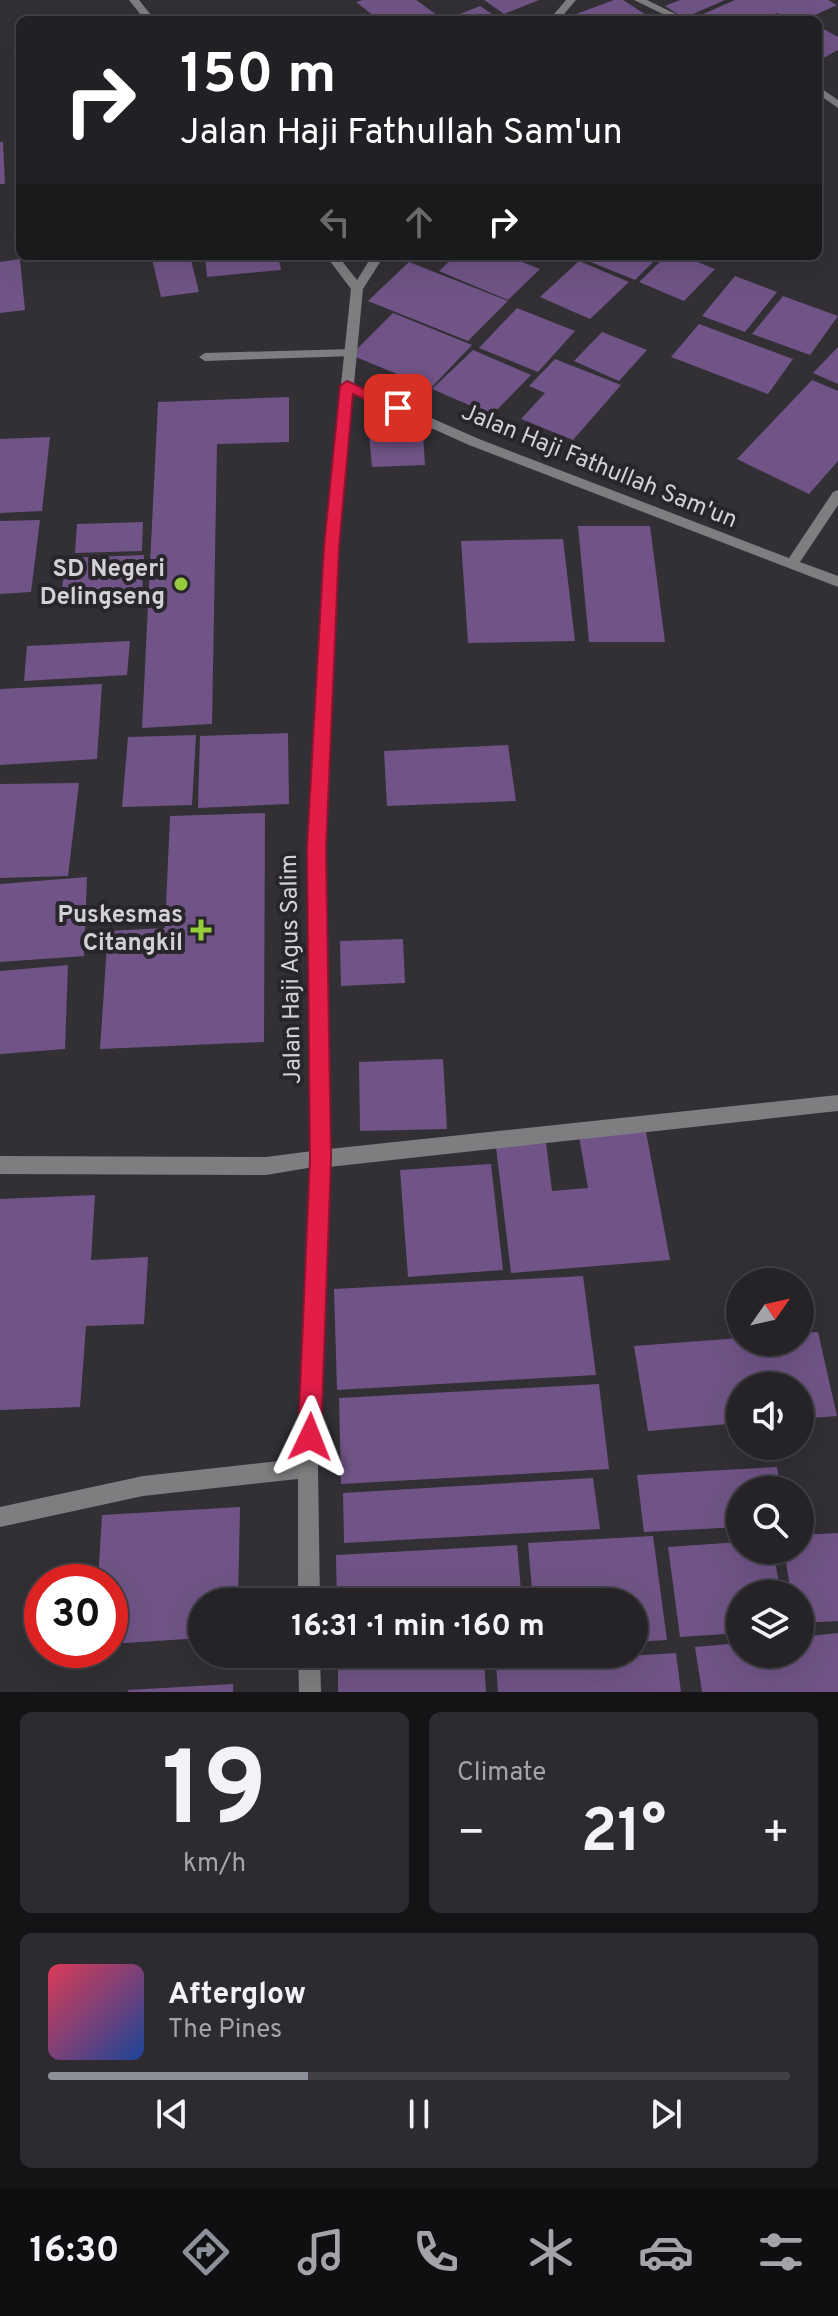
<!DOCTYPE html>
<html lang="en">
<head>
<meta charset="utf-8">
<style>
  :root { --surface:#262328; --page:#2e2b30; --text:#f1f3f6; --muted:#a4a4a8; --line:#424045; --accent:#8c9099 }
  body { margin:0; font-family:Overpass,sans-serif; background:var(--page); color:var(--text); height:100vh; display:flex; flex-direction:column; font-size:30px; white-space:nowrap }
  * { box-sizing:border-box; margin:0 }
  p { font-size:26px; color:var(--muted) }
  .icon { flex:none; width:44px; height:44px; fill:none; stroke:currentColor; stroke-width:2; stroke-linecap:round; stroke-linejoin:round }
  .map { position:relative; height:1692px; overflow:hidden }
  .panel { display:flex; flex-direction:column; gap:20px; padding:20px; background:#151316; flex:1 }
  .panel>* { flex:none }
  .guide { position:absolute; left:16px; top:16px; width:806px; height:244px; border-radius:12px; box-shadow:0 8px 32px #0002,0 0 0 2px var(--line); background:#202124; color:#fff; overflow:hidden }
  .needle { width:52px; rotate:56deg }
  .fabs { position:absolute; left:726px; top:1268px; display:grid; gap:16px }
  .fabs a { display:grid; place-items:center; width:88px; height:88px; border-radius:50%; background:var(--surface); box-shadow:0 8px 32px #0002,0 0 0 2px var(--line); font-size:40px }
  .speed { position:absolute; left:24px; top:1564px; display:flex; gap:16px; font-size:40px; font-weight:700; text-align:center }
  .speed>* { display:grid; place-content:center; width:104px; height:104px; border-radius:50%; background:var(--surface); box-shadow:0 8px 32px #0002,0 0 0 2px var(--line); line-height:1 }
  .speed .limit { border:12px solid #d22; background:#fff; color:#111 }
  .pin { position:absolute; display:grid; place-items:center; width:68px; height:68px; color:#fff; margin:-34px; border-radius:16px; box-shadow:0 4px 12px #0006 }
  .me { position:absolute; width:88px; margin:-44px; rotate:2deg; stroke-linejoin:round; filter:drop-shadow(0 0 6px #0008) }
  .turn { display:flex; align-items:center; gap:28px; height:168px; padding:0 32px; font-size:36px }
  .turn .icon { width:104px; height:104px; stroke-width:2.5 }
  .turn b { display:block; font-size:56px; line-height:68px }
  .lanes { display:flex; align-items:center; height:76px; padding:0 32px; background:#0003; justify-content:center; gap:40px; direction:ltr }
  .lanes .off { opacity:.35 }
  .big { font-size:60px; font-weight:700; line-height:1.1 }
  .panel .card { flex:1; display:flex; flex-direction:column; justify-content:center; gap:12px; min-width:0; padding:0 28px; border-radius:12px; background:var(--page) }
  .panel .dial { align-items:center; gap:0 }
  .dial b { font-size:104px; line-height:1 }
  .song { display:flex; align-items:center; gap:24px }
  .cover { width:96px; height:96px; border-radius:12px; background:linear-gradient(135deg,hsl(350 70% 55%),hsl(220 70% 35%)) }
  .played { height:8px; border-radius:4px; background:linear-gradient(90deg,var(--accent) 35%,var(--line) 35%) }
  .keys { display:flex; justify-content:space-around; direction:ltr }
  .heat { display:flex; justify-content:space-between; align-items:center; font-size:44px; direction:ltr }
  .panel .tiles { flex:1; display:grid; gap:20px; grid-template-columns:1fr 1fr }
  .card:last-child { grid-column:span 2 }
  .trip { position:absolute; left:188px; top:1588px; width:460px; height:80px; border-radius:40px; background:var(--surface); box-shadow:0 8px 32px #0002,0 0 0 2px var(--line); font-weight:700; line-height:80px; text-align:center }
  .menu { display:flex; height:128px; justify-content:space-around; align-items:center; background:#0f0e10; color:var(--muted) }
  .menu .icon { width:56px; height:56px }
  .menu .current { color:var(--accent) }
  .menu b { font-size:36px; color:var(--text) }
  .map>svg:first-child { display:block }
  .building { fill:#705487 }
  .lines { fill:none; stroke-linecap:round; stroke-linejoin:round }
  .lane { fill:#7e7d80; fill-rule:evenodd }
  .street { fill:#7e7d80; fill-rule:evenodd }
  .route { fill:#e11d48; stroke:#92132f; stroke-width:2 }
  .poi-dot { fill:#94cc3c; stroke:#28252b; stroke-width:3 }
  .labels { text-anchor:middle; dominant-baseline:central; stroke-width:8; stroke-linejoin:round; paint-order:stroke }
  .street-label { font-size:24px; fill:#d3d1d5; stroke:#28252b }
  .poi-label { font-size:24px; font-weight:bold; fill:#d3d1d5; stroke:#28252b; text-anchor:end }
</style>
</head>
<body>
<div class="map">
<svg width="838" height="1692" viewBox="0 0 838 1692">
  <rect width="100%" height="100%" fill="#322f35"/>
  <g class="building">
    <polygon points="363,0 416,0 437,15 423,20 379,20 356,2"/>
    <polygon points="484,0 539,0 504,14"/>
    <polygon points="614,0 623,0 654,20 560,20"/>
    <polygon points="680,0 725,0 684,18 665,6"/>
    <polygon points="735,0 828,0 837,5 804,20 790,20 777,13 763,20 710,20 701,15"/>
    <polygon points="480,6 501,20 461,20 455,16"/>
    <polygon points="818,26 838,37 838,50 818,61"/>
    <polygon points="0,142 3,142 5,184 0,184"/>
    <polygon points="190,256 199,292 161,297 152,259"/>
    <polygon points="205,256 278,256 281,270 207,277"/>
    <polygon points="455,256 507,256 540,269 508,300 439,271"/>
    <polygon points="576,256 659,256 635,280"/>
    <polygon points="666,256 683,256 715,269 684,301 639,282"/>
    <polygon points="20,259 25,310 0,313 0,262"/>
    <polygon points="579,261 629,282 590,319 540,297"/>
    <polygon points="409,262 508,301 468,341 368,301"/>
    <polygon points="735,276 777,292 745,332 702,316"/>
    <polygon points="783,296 838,316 810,355 752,334"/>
    <polygon points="517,308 575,331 538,372 479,348"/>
    <polygon points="393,313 472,345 431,388 351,355"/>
    <polygon points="699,324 793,359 768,394 671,357"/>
    <polygon points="602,332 647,350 619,381 574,361"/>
    <polygon points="838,347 838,384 813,373"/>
    <polygon points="473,350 531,375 492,415 432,389"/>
    <polygon points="555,359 621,385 573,440 521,419 545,393 529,386"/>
    <polygon points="812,380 838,391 838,461 809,494 737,459"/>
    <polygon points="289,397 289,442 217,444 212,724 142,728 158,402"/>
    <polygon points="423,433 425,465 372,467 369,435"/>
    <polygon points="50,437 42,511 0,513 0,439"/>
    <polygon points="40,520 31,592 0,594 0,521"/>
    <polygon points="143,522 142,551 75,553 77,524"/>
    <polygon points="578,526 650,526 665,642 589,642"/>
    <polygon points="563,539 575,641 468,643 461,541"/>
    <polygon points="144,555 142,595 61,599 65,558"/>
    <polygon points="130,641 127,675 24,681 27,646"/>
    <polygon points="102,684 97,759 0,765 0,689"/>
    <polygon points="288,733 289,804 198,808 200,736"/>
    <polygon points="196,735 192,805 122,807 128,737"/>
    <polygon points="508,745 516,801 387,806 384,751"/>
    <polygon points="79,783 68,876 0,878 0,784"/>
    <polygon points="265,813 264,1042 100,1049 108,931 165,928 170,816"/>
    <polygon points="87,877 84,956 0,962 0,884"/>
    <polygon points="403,939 405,983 341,986 340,941"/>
    <polygon points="68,965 65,1049 0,1054 0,971"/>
    <polygon points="443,1059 447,1129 360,1131 359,1062"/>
    <polygon points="646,1132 670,1260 511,1273 496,1147 546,1143 552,1191 588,1188 579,1137"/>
    <polygon points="491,1164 503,1270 408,1277 400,1170"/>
    <polygon points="95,1195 91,1260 148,1257 144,1324 86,1326 80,1407 0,1410 0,1199"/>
    <polygon points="583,1276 596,1375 337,1390 334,1289"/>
    <polygon points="818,1332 837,1416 800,1419 800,1386 740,1386 740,1423 648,1431 634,1346 740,1338 740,1342 800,1342 800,1333"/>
    <polygon points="599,1384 609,1469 341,1484 339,1398"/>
    <polygon points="777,1467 781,1490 740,1490 740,1527 644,1532 637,1475"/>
    <polygon points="593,1478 600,1529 344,1543 343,1493"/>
    <polygon points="240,1507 238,1602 202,1602 202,1638 110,1644 110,1582 98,1582 102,1515"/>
    <polygon points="838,1533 838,1621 800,1623 800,1594 791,1594 784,1550 800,1550 800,1535"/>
    <polygon points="653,1536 667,1640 634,1642 634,1602 533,1602 528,1543"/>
    <polygon points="740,1542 740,1550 773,1550 781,1594 740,1594 740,1633 680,1637 668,1547"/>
    <polygon points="517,1545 522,1602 337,1602 336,1555"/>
    <polygon points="838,1633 838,1692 702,1692 695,1647 740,1643 740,1654 800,1654 800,1637"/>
    <polygon points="676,1653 681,1692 498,1692 496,1664"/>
    <polygon points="338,1654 450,1654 450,1656 338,1663"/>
    <polygon points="484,1659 486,1692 338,1692 338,1668"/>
    <polygon points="233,1684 233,1692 128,1692 128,1690"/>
  </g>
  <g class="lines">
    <g class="lane">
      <polygon points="351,349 357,353 355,356 205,361 199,357 205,353"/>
      <polygon points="320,1150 326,1153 329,1159 326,1165 266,1175 0,1174 0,1156 266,1157"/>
    </g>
    <g class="street">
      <polygon points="129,0 139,0 155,20 145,20"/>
      <polygon points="566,0 576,0 559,20 549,20"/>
      <polygon points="634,0 647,0 688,20 675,20"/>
      <polygon points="818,86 838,100 838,108 818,94"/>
      <polygon points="326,256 338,256 357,280 372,256 384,256 363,289 354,384 479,439 789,558 833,492 838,490 838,505 800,562 838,576 838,587 469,445 353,393 338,547 325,848 329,1149 838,1095 838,1111 329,1167 318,1468 320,1602 298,1602 298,1479 143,1496 0,1527 0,1507 143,1476 298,1459 311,1159 309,848 324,547 351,289"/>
      <polygon points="298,1654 320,1654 321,1692 299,1692"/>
    </g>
  </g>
  <polygon class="route" points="347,381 405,408 398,413 393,412 353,394 339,547 326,848 331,1159 321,1437 318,1446 310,1449 301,1446 298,1437 310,1159 307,848 324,547 340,386"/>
  <g class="poi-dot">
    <circle cx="181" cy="584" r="8"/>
    <path d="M197 918h8v8h8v8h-8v8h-8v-8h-8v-8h8z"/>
  </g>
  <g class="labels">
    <g class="street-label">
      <text transform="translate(599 467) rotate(22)">Jalan Haji Fathullah Sam'un</text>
      <text transform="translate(292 969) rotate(-91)">Jalan Haji Agus Salim</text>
    </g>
    <g class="poi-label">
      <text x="165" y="570">SD Negeri<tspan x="165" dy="28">Delingseng</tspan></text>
      <text x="183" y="916">Puskesmas<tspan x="183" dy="28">Citangkil</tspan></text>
    </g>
  </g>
</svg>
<div class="fabs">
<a><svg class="needle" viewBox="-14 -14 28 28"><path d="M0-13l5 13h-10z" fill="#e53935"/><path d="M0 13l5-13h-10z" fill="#a4a4a8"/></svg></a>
<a><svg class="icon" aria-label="sound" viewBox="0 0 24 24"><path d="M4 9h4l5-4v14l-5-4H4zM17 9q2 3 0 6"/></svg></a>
<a><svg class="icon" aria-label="search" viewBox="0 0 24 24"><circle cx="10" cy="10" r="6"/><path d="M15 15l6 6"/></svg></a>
<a><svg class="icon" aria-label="layers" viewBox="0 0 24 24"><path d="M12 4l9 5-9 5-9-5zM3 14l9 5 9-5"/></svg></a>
</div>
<div class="speed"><div class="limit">30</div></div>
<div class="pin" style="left:398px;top:408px;background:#d93025"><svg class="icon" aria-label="arrive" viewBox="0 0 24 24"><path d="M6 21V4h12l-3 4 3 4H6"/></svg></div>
<svg class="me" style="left:310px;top:1437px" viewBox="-20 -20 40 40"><path d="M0-17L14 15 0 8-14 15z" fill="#e11d48" stroke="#fff" stroke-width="4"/></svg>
<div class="trip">16:31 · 1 min · 160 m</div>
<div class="guide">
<div class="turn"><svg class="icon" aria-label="right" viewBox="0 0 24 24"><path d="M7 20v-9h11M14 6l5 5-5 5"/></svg><div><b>150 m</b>Jalan Haji Fathullah Sam'un</div></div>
<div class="lanes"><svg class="icon off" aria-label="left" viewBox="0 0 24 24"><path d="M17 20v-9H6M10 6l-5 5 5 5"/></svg><svg class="icon off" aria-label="ahead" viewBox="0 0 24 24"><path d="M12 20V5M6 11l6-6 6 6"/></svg><svg class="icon" aria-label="right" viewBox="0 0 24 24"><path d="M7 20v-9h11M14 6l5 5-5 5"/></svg></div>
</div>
</div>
<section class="panel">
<div class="tiles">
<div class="card dial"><b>19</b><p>km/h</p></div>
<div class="card"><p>Climate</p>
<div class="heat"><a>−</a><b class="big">21°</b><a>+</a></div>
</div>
<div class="card">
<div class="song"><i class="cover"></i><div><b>Afterglow</b><p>The Pines</p></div></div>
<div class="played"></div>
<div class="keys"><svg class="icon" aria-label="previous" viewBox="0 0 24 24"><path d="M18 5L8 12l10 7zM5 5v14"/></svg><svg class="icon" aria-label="pause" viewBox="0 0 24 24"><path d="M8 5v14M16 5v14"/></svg><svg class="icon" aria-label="next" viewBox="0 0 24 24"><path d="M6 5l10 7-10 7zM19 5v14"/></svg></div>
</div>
</div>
</section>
<nav class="menu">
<b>16:30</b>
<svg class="icon current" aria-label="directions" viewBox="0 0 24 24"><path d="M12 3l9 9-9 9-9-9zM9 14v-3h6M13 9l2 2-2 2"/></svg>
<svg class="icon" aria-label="music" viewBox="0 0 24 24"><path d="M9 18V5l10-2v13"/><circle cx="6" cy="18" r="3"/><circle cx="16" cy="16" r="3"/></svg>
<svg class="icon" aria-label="phone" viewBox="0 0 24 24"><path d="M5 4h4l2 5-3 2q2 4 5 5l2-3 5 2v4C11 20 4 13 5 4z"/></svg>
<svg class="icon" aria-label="climate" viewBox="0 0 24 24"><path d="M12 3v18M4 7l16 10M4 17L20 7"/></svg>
<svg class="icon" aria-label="car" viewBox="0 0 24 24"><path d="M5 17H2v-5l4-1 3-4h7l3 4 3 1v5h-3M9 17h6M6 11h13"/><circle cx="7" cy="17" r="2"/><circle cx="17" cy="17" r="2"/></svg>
<svg class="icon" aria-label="filters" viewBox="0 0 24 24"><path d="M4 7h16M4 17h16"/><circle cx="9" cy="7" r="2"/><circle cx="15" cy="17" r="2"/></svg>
</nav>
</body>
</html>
